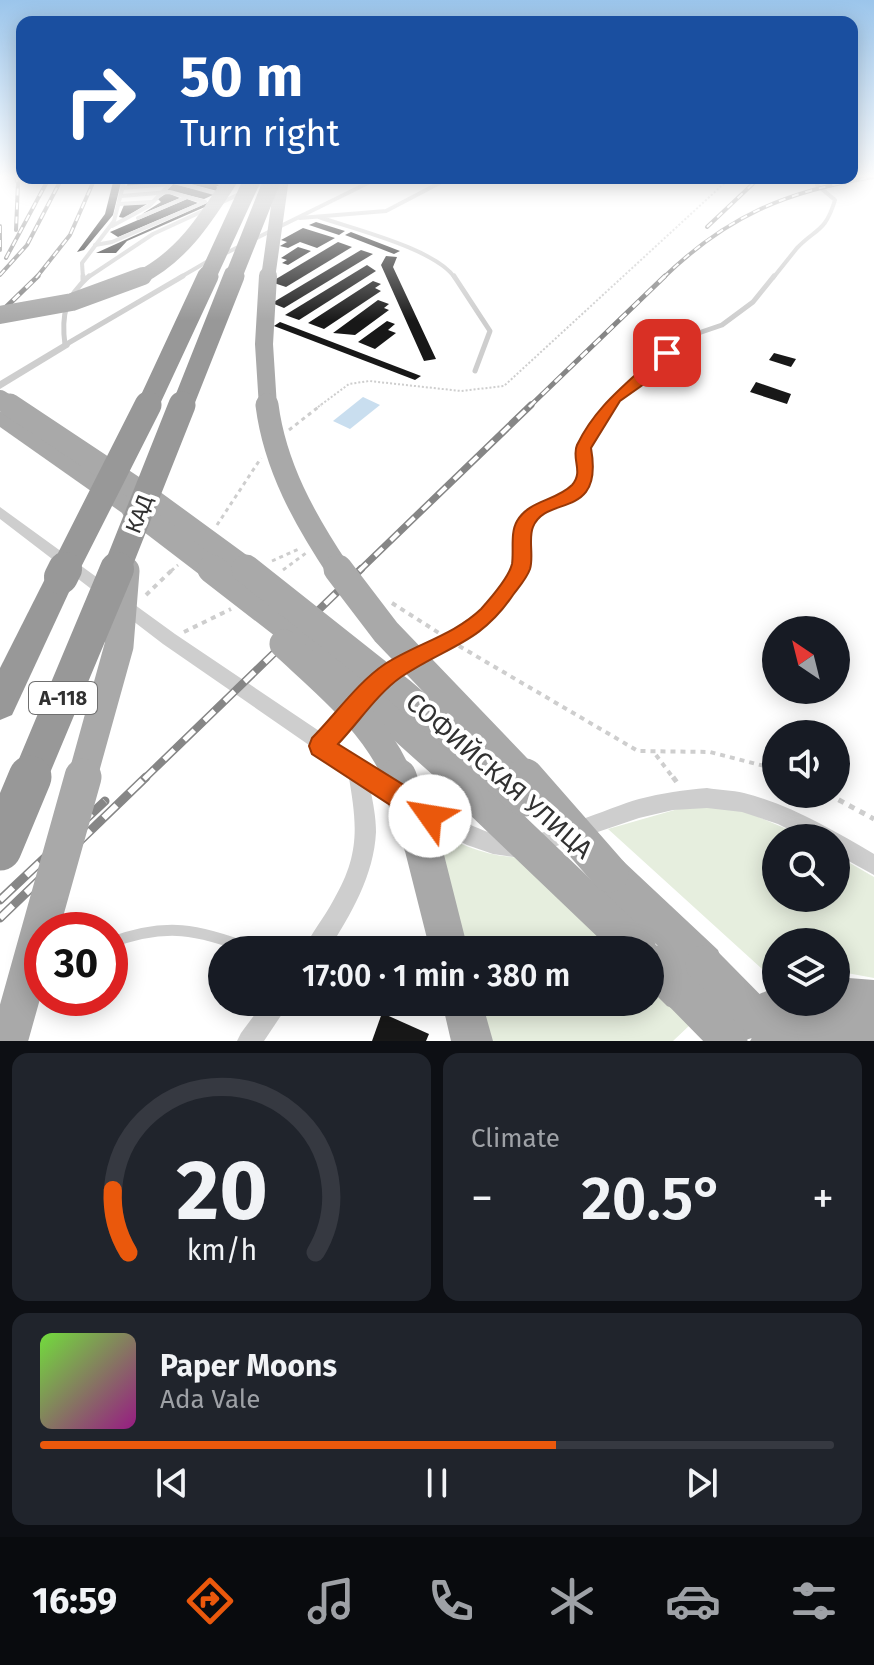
<!DOCTYPE html>
<html lang="en">
<head>
<meta charset="utf-8">
<style>
  :root { --surface:#171b24; --page:#20242c; --text:#f1f3f6; --muted:#9ea1a6; --line:#363941; --accent:#ea580c }
  body { margin:0; font-family:"Fira Sans",sans-serif; background:var(--page); color:var(--text); height:100vh; display:flex; flex-direction:column; font-size:30px; white-space:nowrap }
  * { box-sizing:border-box; margin:0 }
  p { font-size:26px; color:var(--muted) }
  .icon { flex:none; width:44px; height:44px; fill:none; stroke:currentColor; stroke-width:2; stroke-linecap:round; stroke-linejoin:round }
  .map { position:relative; height:1041px; overflow:hidden }
  .panel { display:flex; flex-direction:column; gap:12px; padding:12px; background:#0d0f14; flex:1 }
  .panel>* { flex:none }
  .guide { position:absolute; left:16px; top:16px; width:842px; height:168px; border-radius:16px; box-shadow:0 4px 20px #0003; background:#1a4fa0; color:#fff; overflow:hidden }
  .needle { width:52px; rotate:325deg }
  .controls { position:absolute; left:762px; top:616px; display:grid; gap:16px }
  .controls a { display:grid; place-items:center; width:88px; height:88px; border-radius:50%; background:var(--surface); box-shadow:0 4px 20px #0003; font-size:40px }
  .speed { position:absolute; left:24px; top:912px; display:flex; gap:16px; font-size:40px; font-weight:700; text-align:center }
  .speed>* { display:grid; place-content:center; width:104px; height:104px; border-radius:50%; background:var(--surface); box-shadow:0 4px 20px #0003; line-height:1 }
  .speed .limit { border:12px solid #d22; background:#fff; color:#111 }
  .pin { position:absolute; display:grid; place-items:center; width:68px; height:68px; color:#fff; margin:-34px; border-radius:16px; box-shadow:0 4px 12px #0006 }
  .me { position:absolute; width:88px; margin:-44px; rotate:302deg; stroke-linejoin:round; filter:drop-shadow(0 0 6px #0008) }
  .turn { display:flex; align-items:center; gap:28px; height:168px; padding:0 32px; font-size:36px }
  .turn .icon { width:104px; height:104px; stroke-width:2.5 }
  .turn b { display:block; font-size:56px; line-height:68px }
  .big { font-size:60px; font-weight:600; line-height:1.1 }
  .panel .card { flex:1; display:flex; flex-direction:column; justify-content:center; gap:12px; min-width:0; padding:0 28px; border-radius:16px; background:var(--page) }
  .panel .dial { align-items:center; gap:0 }
  .dial svg { height:208px; overflow:visible; fill:none; stroke:var(--line); stroke-width:7; stroke-linecap:round; text-anchor:middle }
  .dial text { fill:var(--text); stroke:none }
  .song { display:flex; align-items:center; gap:24px }
  .cover { width:96px; height:96px; border-radius:12px; background:linear-gradient(135deg,hsl(100 70% 55%),hsl(310 70% 35%)) }
  .played { height:8px; border-radius:4px; background:linear-gradient(90deg,var(--accent) 65%,var(--line) 65%) }
  .keys { display:flex; justify-content:space-around; direction:ltr }
  .heat { display:flex; justify-content:space-between; align-items:center; font-size:44px; direction:ltr }
  .panel .tiles { flex:1; display:grid; gap:12px; grid-template-columns:1fr 1fr }
  .card:last-child { grid-column:span 2 }
  .trip { position:absolute; left:208px; top:936px; width:456px; height:80px; border-radius:40px; background:var(--surface); box-shadow:0 4px 20px #0003; font-weight:600; line-height:80px; text-align:center }
  .menu { display:flex; height:128px; justify-content:space-around; align-items:center; background:#090b0e; color:var(--muted) }
  .menu .icon { width:56px; height:56px }
  .menu .on { color:var(--accent) }
  .menu b { font-size:36px; color:var(--text) }
  .map>svg:first-child { display:block }
  .green { fill:#e6eede }
  .water { fill:#c9deef }
  .building { fill:#181818 }
  .lines { fill:none; stroke-linecap:round; stroke-linejoin:round }
  .path-far3 { stroke:#cecece; stroke-width:2; stroke-dasharray:2 2; stroke-linecap:butt }
  .path-far2 { stroke:#cecece; stroke-width:3; stroke-dasharray:4 4; stroke-linecap:butt }
  .path-far1 { stroke:#cecece; stroke-width:4; stroke-dasharray:5 5; stroke-linecap:butt }
  .path { stroke:#cecece; stroke-width:5; stroke-dasharray:6 6; stroke-linecap:butt }
  .lane-far4 { stroke:#cecece; stroke-width:4 }
  .lane-far3 { stroke:#cecece; stroke-width:5 }
  .lane-far2 { stroke:#cecece; stroke-width:7 }
  .lane-far1 { stroke:#cecece; stroke-width:8 }
  .lane { stroke:#cecece; stroke-width:11 }
  .street { fill:#cecece; fill-rule:evenodd }
  .primary { fill:#a9a9a9; fill-rule:evenodd }
  .highway { fill:#989898; fill-rule:evenodd }
  .rail-far4-casing { stroke:#868686; stroke-width:4 }
  .rail-far3-casing { stroke:#868686; stroke-width:5 }
  .rail-far2-casing { stroke:#868686; stroke-width:7 }
  .rail-far1-casing { stroke:#868686; stroke-width:8 }
  .rail-casing { stroke:#868686; stroke-width:9 }
  .rail-far4 { stroke:#fff; stroke-width:2; stroke-dasharray:7; stroke-linecap:butt }
  .rail-far3 { stroke:#fff; stroke-width:3; stroke-dasharray:9; stroke-linecap:butt }
  .rail-far2 { stroke:#fff; stroke-width:4; stroke-dasharray:11; stroke-linecap:butt }
  .rail-far1 { stroke:#fff; stroke-width:5; stroke-dasharray:14; stroke-linecap:butt }
  .rail { stroke:#fff; stroke-width:6; stroke-dasharray:18; stroke-linecap:butt }
  .primary-bridge-far4 { stroke:#a9a9a9; stroke-width:14 }
  .primary-bridge-far3 { stroke:#a9a9a9; stroke-width:18 }
  .primary-bridge-far2 { stroke:#a9a9a9; stroke-width:23 }
  .primary-bridge-far1 { stroke:#a9a9a9; stroke-width:29 }
  .primary-bridge { stroke:#a9a9a9; stroke-width:37 }
  .highway-bridge-far4 { stroke:#989898; stroke-width:17 }
  .highway-bridge-far3 { stroke:#989898; stroke-width:21 }
  .highway-bridge-far2 { stroke:#989898; stroke-width:27 }
  .highway-bridge-far1 { stroke:#989898; stroke-width:34 }
  .highway-bridge { stroke:#989898; stroke-width:43 }
  .route { fill:#ea580c; stroke:#983908; stroke-width:2 }
  .labels { text-anchor:middle; dominant-baseline:central; stroke-width:8; stroke-linejoin:round; paint-order:stroke }
  .shield { fill:#fff; stroke:#6f6f6f; stroke-width:2 }
  .shield-label { font-size:20px; font-weight:bold; fill:#313131 }
  .street-label { font-size:22px; fill:#313131; stroke:#fff }
  .near-street-label { font-size:26px; fill:#313131; stroke:#fff }
</style>
</head>
<body>
<div class="map">
<svg width="874" height="1041" viewBox="0 0 874 1041">
  <rect width="100%" height="100%" fill="#fff"/>
  <g class="green">
    <polygon points="692,805 742,810 808,838 776,838 776,898 836,898 836,855 874,877 874,978 836,971 836,942 776,942 776,978 773,979 608,829"/>
    <path d="M428 827C460 845 490 859 527 857L618 950H464Z"/>
    <polygon points="650,983 691,1024 673,1041 486,1041 478,1002 650,1002"/>
  </g>
  <polygon class="water" points="363,397 380,405 350,429 333,421"/>
  <g class="building">
    <polygon points="114,178 122,178 113,215 84,250 77,252 105,214"/>
    <polygon points="169,178 162,183 127,186 128,180"/>
    <polygon points="178,178 194,178 220,185 216,187 226,190 221,192 175,180"/>
    <polygon points="173,184 215,194 204,199 167,190"/>
    <polygon points="167,193 180,198 142,214 161,202 158,199"/>
    <polygon points="187,199 198,203 118,237 110,232"/>
    <polygon points="209,202 214,203 127,241 116,253 96,253"/>
    <polygon points="147,204 124,218 119,217 124,205"/>
    <polygon points="316,222 345,231 339,235 309,225"/>
    <polygon points="303,228 335,238 317,248 300,242 288,248 280,246 287,242 281,240"/>
    <polygon points="351,232 400,251 394,254 345,235"/>
    <polygon points="338,242 352,247 286,287 271,282"/>
    <polygon points="298,247 311,251 288,265 282,263 287,260 281,258"/>
    <polygon points="361,250 373,254 284,308 272,303"/>
    <polygon points="386,256 397,257 393,267 436,359 424,361 381,265"/>
    <polygon points="367,265 376,271 299,320 285,315"/>
    <polygon points="373,281 381,284 375,288 381,291 324,329 308,323"/>
    <polygon points="378,300 389,304 384,308 389,310 355,335 333,333"/>
    <polygon points="387,321 395,324 388,330 396,333 375,349 358,342"/>
    <polygon points="280,322 421,376 415,380 274,326"/>
    <polygon points="774,353 796,359 791,367 769,360"/>
    <polygon points="756,382 791,394 787,404 750,392"/>
    <polygon points="382,1013 429,1034 426,1041 372,1041"/>
  </g>
  <g class="lines">
    <polyline class="path-far3" points="318,407 349,384 369,381 461,391 504,386 730,178"/>
    <g class="path-far2">
      <polyline points="289,430 321,405"/>
      <polyline points="217,525 261,458"/>
      <polyline points="272,561 301,548"/>
      <polyline points="283,570 306,553"/>
      <polyline points="171,571 178,565"/>
    </g>
    <g class="path-far1">
      <polyline points="146,595 173,569"/>
      <polyline points="392,603 439,633"/>
      <polyline points="184,632 231,609"/>
      <polyline points="459,646 638,751 710,752 776,769"/>
      <polyline points="656,755 674,779"/>
    </g>
    <g class="path">
      <polyline points="673,777 678,784"/>
      <polyline points="828,794 874,819"/>
    </g>
    <g class="lane-far4">
      <polyline points="203,178 220,182"/>
      <polyline points="819,178 838,178"/>
      <polyline points="125,179 142,178"/>
      <polyline points="172,181 214,193"/>
      <polyline points="122,188 170,184"/>
      <polyline points="121,196 170,192 205,202"/>
      <polyline points="119,204 152,202"/>
      <path d="M319 217C353 229 436 249 455 278"/>
      <polyline points="138,218 187,197"/>
      <polyline points="300,218 386,211 449,178"/>
      <polyline points="112,226 149,206 176,178"/>
      <polyline points="95,245 112,242 205,202"/>
      <polyline points="222,255 378,178"/>
      <polyline points="83,278 82,263 114,221 125,178"/>
      <polyline points="87,278 153,234 268,181"/>
      <polyline points="179,278 210,260"/>
      <path d="M773 278C781 268 789 258 797 248 816 228 825 233 835 200L817 185 818 178"/>
    </g>
    <g class="lane-far3">
      <polyline points="83,276 83,280"/>
      <path d="M89 276C65 298 61 314 65 345L183 276"/>
      <polyline points="454,276 490,331 475,371"/>
      <polyline points="608,407 647,374 678,340 722,325 753,302 774,276"/>
    </g>
    <polyline class="lane-far2" points="519,571 521,530 529,517 566,499 585,480 583,448 609,405"/>
    <g class="lane-far1">
      <path d="M419 655C475 627 484 620 521 569"/>
      <polyline points="322,744 349,714"/>
    </g>
    <path class="lane" d="M110 943C166 922 198 929 253 950"/>
    <g class="street">
      <polygon points="65,342 70,345 69,347 0,389 0,381"/>
      <path d="M0 507 175 634 404 788 407 795 404 802 397 805 370 788C373 802 376 817 376 832 374 875 351 915 328 950H304C311 933 324 918 333 901 361 853 357 825 348 772L163 644 0 519Z"/>
      <path d="M707 788C719 790 732 790 744 793 791 805 833 830 874 854V875L836 854V838H806L778 824 742 812 707 808 673 810 639 818 521 858 493 854 467 845 411 815 408 808 411 801 418 798C449 811 474 832 509 837 537 841 607 808 639 799 662 793 684 790 707 788Z"/>
      <polygon points="264,1002 290,1002 264,1041 237,1041 241,1033"/>
    </g>
    <g class="primary">
      <polygon points="0,411 141,503 145,509 141,515 125,515 0,427"/>
      <polygon points="610,856 623,861 718,950 723,964 718,978 704,983 696,980 701,992 695,1006 681,1012 667,1006 650,989 650,950 636,950 650,943 658,946 597,887 592,874 597,861"/>
      <polygon points="836,977 874,980 874,1041 750,1041 752,1038 742,1041 729,1035 723,1021 729,1007 776,987 776,1002 809,1002 805,1011 821,1009 818,1002 836,1002"/>
      <polygon points="442,1002 482,1002 493,1041 451,1041"/>
    </g>
    <polygon class="highway" points="61,565 72,569 76,577 12,715 0,720 0,668 50,569"/>
    <defs>
      <g id="rail-far4">
        <polyline points="15,175 18,183 16,230"/>
        <polyline points="0,226 0,250"/>
        <polyline points="707,227 759,178"/>
        <polyline points="6,258 49,178"/>
        <polyline points="0,275 27,245 62,178"/>
        <polyline points="36,278 70,235 95,178"/>
        <path d="M663 278C727 216 786 191 874 177"/>
      </g>
      <g id="rail-far3">
        <polyline points="0,313 38,276"/>
        <polyline points="529,407 665,276"/>
      </g>
      <polyline id="rail-far2" points="359,571 531,405"/>
      <polyline id="rail-far1" points="144,779 361,569"/>
      <g id="rail">
        <polyline points="0,900 105,801"/>
        <polyline points="0,918 146,777"/>
      </g>
    </defs>
    <use href="#rail-far4" class="rail-far4-casing"/>
    <use href="#rail-far3" class="rail-far3-casing"/>
    <use href="#rail-far2" class="rail-far2-casing"/>
    <use href="#rail-far1" class="rail-far1-casing"/>
    <use href="#rail" class="rail-casing"/>
    <use href="#rail-far4" class="rail-far4"/>
    <use href="#rail-far3" class="rail-far3"/>
    <use href="#rail-far2" class="rail-far2"/>
    <use href="#rail-far1" class="rail-far1"/>
    <use href="#rail" class="rail"/>
    <g class="primary-bridge-far4">
      <path d="M139 278C183 256 206 218 232 178"/>
      <polyline points="268,278 282,178"/>
    </g>
    <g class="primary-bridge-far3">
      <polyline points="0,315 72,302 143,276"/>
      <polyline points="0,399 13,407"/>
      <polyline points="268,407 264,344 268,276"/>
    </g>
    <g class="primary-bridge-far2">
      <polyline points="10,405 138,490 249,571"/>
      <path d="M267 405C275 467 305 520 339 571"/>
      <polyline points="133,509 214,571"/>
    </g>
    <g class="primary-bridge-far1">
      <polyline points="212,569 305,641 459,779"/>
      <polyline points="246,569 400,691 503,779"/>
      <polyline points="338,569 386,632 527,779"/>
      <path d="M284 644C327 684 376 723 399 779"/>
      <polyline points="82,779 119,646 125,571"/>
    </g>
    <g class="primary-bridge">
      <polyline points="398,777 423,847 449,950"/>
      <polyline points="457,777 638,950"/>
      <polyline points="501,777 525,798"/>
      <polyline points="525,777 610,874"/>
      <polyline points="704,964 780,1041"/>
      <polyline points="681,992 729,1041"/>
      <polyline points="9,1041 83,777"/>
    </g>
    <g class="highway-bridge-far4">
      <polyline points="207,278 253,178"/>
      <polyline points="233,278 273,178"/>
    </g>
    <g class="highway-bridge-far3">
      <polyline points="147,407 208,276"/>
      <polyline points="182,407 234,276"/>
    </g>
    <g class="highway-bridge-far2">
      <polyline points="64,571 148,405"/>
      <polyline points="116,571 182,405"/>
    </g>
    <g class="highway-bridge-far1">
      <polyline points="61,577 65,569"/>
      <polyline points="29,779 117,569"/>
    </g>
    <polyline class="highway-bridge" points="0,849 30,777"/>
  </g>
  <linearGradient id="sky" x2="0" y2="1"><stop stop-color="#9bc5eb"/><stop offset="0.55" stop-color="#fff"/><stop offset="1" stop-color="#fff" stop-opacity="0"/></linearGradient>
  <rect width="874" height="321" fill="url(#sky)"/>
  <path class="route" d="M662 350 674 353 644 384 620 401 591 448C604 521 546 494 533 527 528 539 534 556 530 569 527 578 519 587 513 595 480 644 447 646 401 677 378 693 358 723 338 744L439 807 443 816 439 825 430 829 421 825 312 754 309 746 312 738C335 715 358 682 385 664 416 644 454 635 481 609 490 599 509 577 512 564 514 551 510 533 517 521 529 500 556 501 572 485 584 472 571 458 577 445 597 403 631 381 662 350Z"/>
  <g class="labels">
    <rect class="shield" x="29" y="682" width="68" height="32" rx="6"/>
    <g class="shield-label">
      <text x="63" y="698">А-118</text>
    </g>
    <g class="street-label">
      <text transform="translate(139 514) rotate(-69)">КАД</text>
    </g>
    <g class="near-street-label">
      <text transform="translate(499 776) rotate(41)">СОФИЙСКАЯ УЛИЦА</text>
    </g>
  </g>
</svg>
<div class="controls">
<a><svg class="needle" viewBox="-14 -14 28 28"><path d="M0-13l5 13h-10z" fill="#e53935"/><path d="M0 13l5-13h-10z" fill="#9ea1a6"/></svg></a>
<a><svg class="icon" aria-label="sound" viewBox="0 0 24 24"><path d="M4 9h4l5-4v14l-5-4H4zM17 9q2 3 0 6"/></svg></a>
<a><svg class="icon" aria-label="search" viewBox="0 0 24 24"><circle cx="10" cy="10" r="6"/><path d="M15 15l6 6"/></svg></a>
<a><svg class="icon" aria-label="layers" viewBox="0 0 24 24"><path d="M12 4l9 5-9 5-9-5zM3 14l9 5 9-5"/></svg></a>
</div>
<div class="speed"><div class="limit">30</div></div>
<div class="pin" style="left:667px;top:353px;background:#d93025"><svg class="icon" aria-label="arrive" viewBox="0 0 24 24"><path d="M6 21V4h12l-3 4 3 4H6"/></svg></div>
<svg class="me" style="left:430px;top:816px" viewBox="-20 -20 40 40"><circle r="19" fill="#fff"/><path d="M0-13L10 11 0 6-10 11z" fill="#ea580c"/></svg>
<div class="trip">17:00 · 1 min · 380 m</div>
<div class="guide">
<div class="turn"><svg class="icon" aria-label="right" viewBox="0 0 24 24"><path d="M7 20v-9h11M14 6l5 5-5 5"/></svg><div><b>50 m</b>Turn right</div></div>
</div>
</div>
<section class="panel">
<div class="tiles">
<div class="card dial"><svg viewBox="0 0 100 80">
<path d="M14 69A42 42 0 1 1 86 69"/>
<path d="M14 69A42 42 0 0 1 8 45" stroke="#ea580c"/>
<text x="50" y="56" font-size="32" font-weight="700">20</text>
<text x="50" y="72" font-size="11">km/h</text>
</svg></div>
<div class="card"><p>Climate</p>
<div class="heat"><a>−</a><b class="big">20.5°</b><a>+</a></div>
</div>
<div class="card">
<div class="song"><i class="cover"></i><div><b>Paper Moons</b><p>Ada Vale</p></div></div>
<div class="played"></div>
<div class="keys"><svg class="icon" aria-label="previous" viewBox="0 0 24 24"><path d="M18 5L8 12l10 7zM5 5v14"/></svg><svg class="icon" aria-label="pause" viewBox="0 0 24 24"><path d="M8 5v14M16 5v14"/></svg><svg class="icon" aria-label="next" viewBox="0 0 24 24"><path d="M6 5l10 7-10 7zM19 5v14"/></svg></div>
</div>
</div>
</section>
<nav class="menu">
<b>16:59</b>
<svg class="icon on" aria-label="directions" viewBox="0 0 24 24"><path d="M12 3l9 9-9 9-9-9zM9 14v-3h6M13 9l2 2-2 2"/></svg>
<svg class="icon" aria-label="music" viewBox="0 0 24 24"><path d="M9 18V5l10-2v13"/><circle cx="6" cy="18" r="3"/><circle cx="16" cy="16" r="3"/></svg>
<svg class="icon" aria-label="phone" viewBox="0 0 24 24"><path d="M5 4h4l2 5-3 2q2 4 5 5l2-3 5 2v4C11 20 4 13 5 4z"/></svg>
<svg class="icon" aria-label="climate" viewBox="0 0 24 24"><path d="M12 3v18M4 7l16 10M4 17L20 7"/></svg>
<svg class="icon" aria-label="car" viewBox="0 0 24 24"><path d="M5 17H2v-5l4-1 3-4h7l3 4 3 1v5h-3M9 17h6M6 11h13"/><circle cx="7" cy="17" r="2"/><circle cx="17" cy="17" r="2"/></svg>
<svg class="icon" aria-label="filters" viewBox="0 0 24 24"><path d="M4 7h16M4 17h16"/><circle cx="9" cy="7" r="2"/><circle cx="15" cy="17" r="2"/></svg>
</nav>
</body>
</html>
